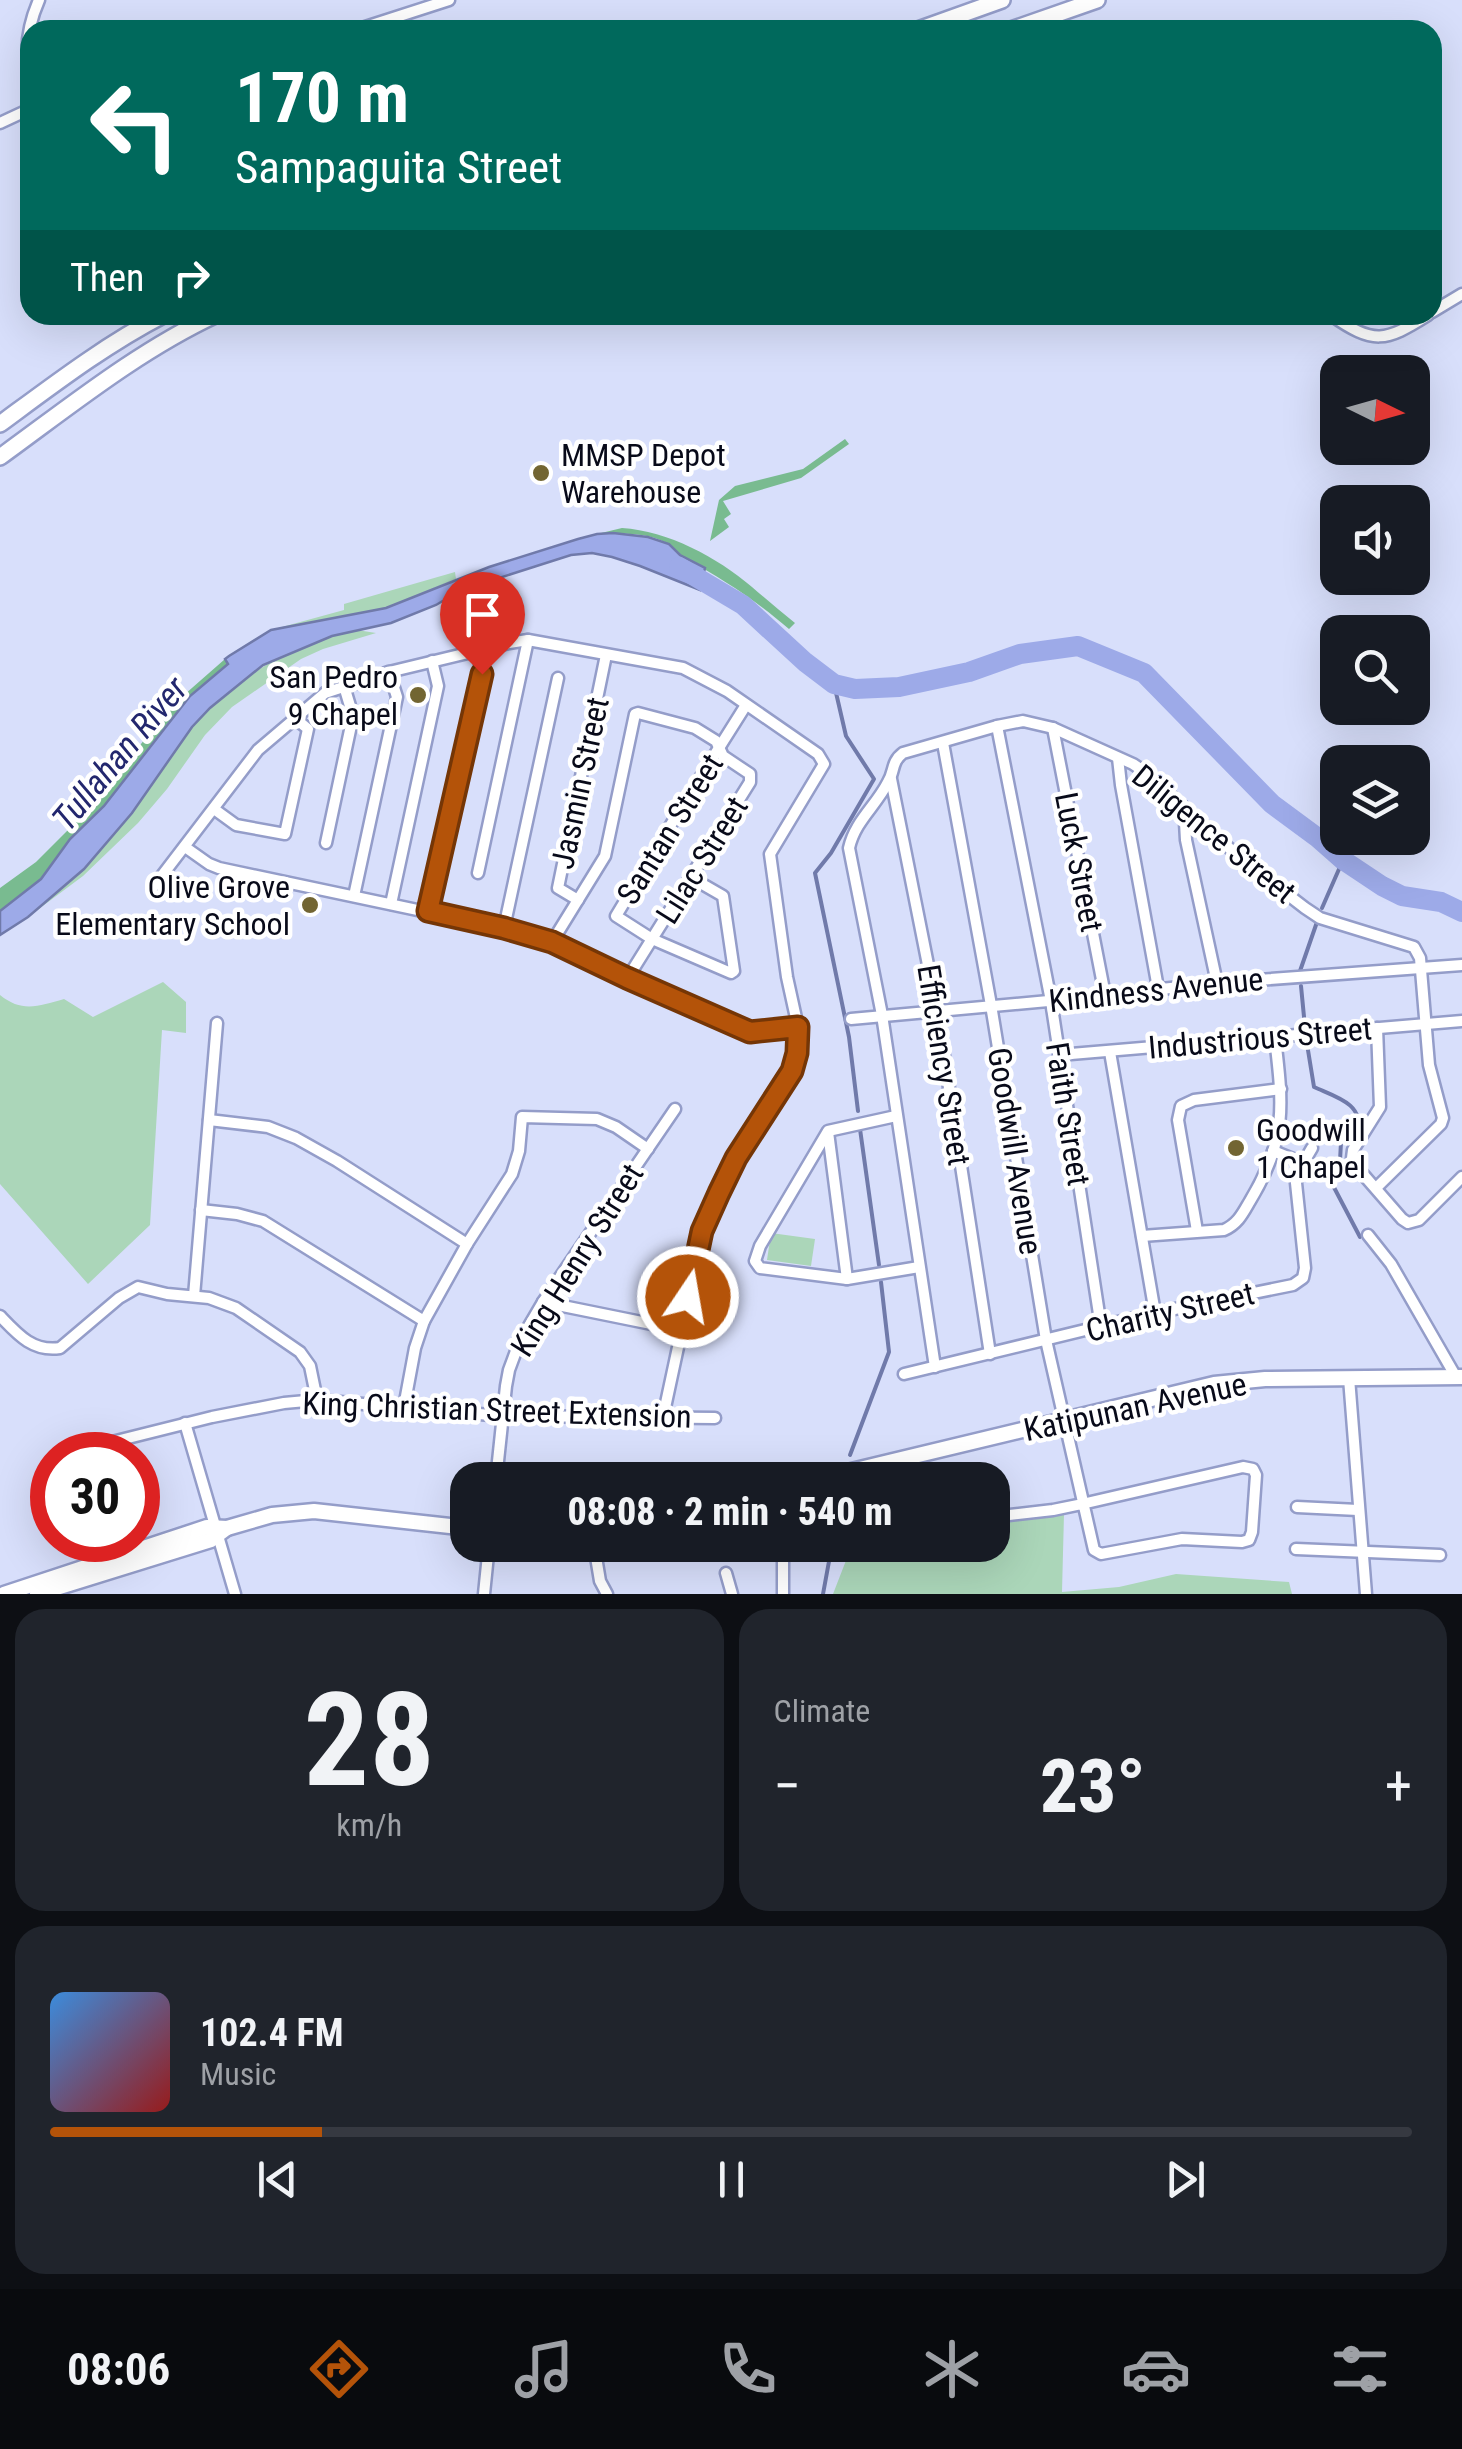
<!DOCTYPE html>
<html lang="en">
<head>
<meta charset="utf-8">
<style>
  :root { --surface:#171b24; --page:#20242c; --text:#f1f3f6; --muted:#9ea1a6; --line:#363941; --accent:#b45309 }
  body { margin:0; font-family:"Roboto Condensed",sans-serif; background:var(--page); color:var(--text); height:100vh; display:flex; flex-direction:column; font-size:38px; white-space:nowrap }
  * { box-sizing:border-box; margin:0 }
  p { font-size:32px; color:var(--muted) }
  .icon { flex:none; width:55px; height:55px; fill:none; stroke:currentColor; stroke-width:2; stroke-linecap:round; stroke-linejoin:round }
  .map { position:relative; height:1594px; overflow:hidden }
  .panel { display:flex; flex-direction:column; gap:15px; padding:15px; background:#0d0f14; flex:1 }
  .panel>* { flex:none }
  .top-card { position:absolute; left:20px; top:20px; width:1422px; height:305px; border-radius:30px; box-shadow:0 10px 40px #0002; background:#00695c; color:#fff; overflow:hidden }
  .needle { width:65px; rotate:95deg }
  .buttons { position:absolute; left:1320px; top:355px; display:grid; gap:20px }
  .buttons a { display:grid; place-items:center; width:110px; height:110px; border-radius:20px; background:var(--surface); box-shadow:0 10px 40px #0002; font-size:50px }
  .speed { position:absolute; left:30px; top:1432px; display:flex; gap:20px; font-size:50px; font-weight:700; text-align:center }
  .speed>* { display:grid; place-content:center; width:130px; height:130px; border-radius:50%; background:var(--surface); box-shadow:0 10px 40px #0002; line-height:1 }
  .speed .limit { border:15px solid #d22; background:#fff; color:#111 }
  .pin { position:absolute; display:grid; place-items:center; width:85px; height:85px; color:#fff; margin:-102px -42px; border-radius:50% 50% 50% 0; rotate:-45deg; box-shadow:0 0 10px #0007 }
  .pin .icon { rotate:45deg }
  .me { position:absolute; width:110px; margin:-55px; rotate:12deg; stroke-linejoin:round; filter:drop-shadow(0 0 8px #0008) }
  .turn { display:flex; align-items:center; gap:35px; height:210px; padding:0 50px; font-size:45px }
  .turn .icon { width:130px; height:130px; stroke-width:2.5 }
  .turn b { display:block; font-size:70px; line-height:85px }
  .then { display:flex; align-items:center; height:95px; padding:0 50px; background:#0003; gap:20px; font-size:38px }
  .big { font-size:75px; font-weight:800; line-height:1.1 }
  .panel .tile { flex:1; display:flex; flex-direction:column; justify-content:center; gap:15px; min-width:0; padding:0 35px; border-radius:30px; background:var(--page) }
  .panel .dial { align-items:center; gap:0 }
  .dial b { font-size:130px; line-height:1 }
  .song { display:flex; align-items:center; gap:30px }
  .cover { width:120px; height:120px; border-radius:15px; background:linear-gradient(135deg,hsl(210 70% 55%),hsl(0 70% 35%)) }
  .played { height:10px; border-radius:5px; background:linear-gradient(90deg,var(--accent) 20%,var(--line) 20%) }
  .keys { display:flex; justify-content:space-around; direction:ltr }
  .heat { display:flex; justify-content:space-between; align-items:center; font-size:55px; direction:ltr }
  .panel .tiles { flex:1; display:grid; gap:15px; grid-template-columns:1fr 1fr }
  .tile:last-child { grid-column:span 2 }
  .trip { position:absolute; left:450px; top:1462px; width:560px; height:100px; border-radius:30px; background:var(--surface); box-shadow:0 10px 40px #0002; font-weight:800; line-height:100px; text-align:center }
  .dock { display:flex; height:160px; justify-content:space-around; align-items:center; background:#090b0e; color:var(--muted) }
  .dock .icon { width:70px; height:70px }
  .dock .on { color:var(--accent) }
  .dock b { font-size:45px; color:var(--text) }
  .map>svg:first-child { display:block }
  .green { fill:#abd6b9 }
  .forest { fill:#79bb90 }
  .water { fill:#9daae8; stroke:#707aaa; stroke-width:2.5 }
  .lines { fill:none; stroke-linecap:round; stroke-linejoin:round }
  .stream { stroke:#707aaa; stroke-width:4 }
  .river { stroke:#9daae8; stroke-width:20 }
  .minor-casing { stroke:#949dc9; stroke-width:15 }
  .secondary-casing { stroke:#949dc9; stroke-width:19 }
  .primary-casing { stroke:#949dc9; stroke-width:20 }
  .minor { stroke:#fff; stroke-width:10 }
  .secondary { stroke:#fff; stroke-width:14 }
  .primary { stroke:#fff; stroke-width:15 }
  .route-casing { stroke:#753606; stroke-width:25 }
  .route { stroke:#b45309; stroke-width:18 }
  .poi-dot { fill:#726532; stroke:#fff; stroke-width:4 }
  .labels { text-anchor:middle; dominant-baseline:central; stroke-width:9; stroke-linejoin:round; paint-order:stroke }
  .poi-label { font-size:32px; fill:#080a19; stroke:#fff; text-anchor:start }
  .street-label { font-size:32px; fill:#080a19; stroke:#fff }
  .water-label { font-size:35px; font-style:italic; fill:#23276e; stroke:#fff }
</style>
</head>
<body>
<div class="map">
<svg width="1462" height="1594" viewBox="0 0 1462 1594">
  <rect width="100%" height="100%" fill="#d8dffb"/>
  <g class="green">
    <polygon points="455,572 456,579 386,608 271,630 344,610 344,604"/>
    <path d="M357 630 376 633 323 649 301 659 232 707 205 735 167 789 138 823 83 876 28 917 84 869 192 727C242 674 286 646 357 630Z"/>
    <path d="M163 982 186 1002V1033L162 1030 150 1225 88 1284 0 1184V995C22 1013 39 1006 64 999L93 1017Z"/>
    <polygon points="771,1233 815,1239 811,1266 767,1260"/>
    <polygon points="1064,1514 1062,1592 1119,1587 1176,1574 1289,1582 1292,1594 833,1594 852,1545 992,1545 993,1521"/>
  </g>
  <g class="forest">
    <polygon points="845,439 849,444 801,478 723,501 731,514 724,519 729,527 710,541 719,500 735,486 803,469"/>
    <path d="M622 528C668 531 717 557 752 587 766 599 780 611 795 623L789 629C754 599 724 580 685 558 678 554 674 546 667 543 647 532 619 533 597 534Z"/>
    <polygon points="225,659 228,663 174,715 104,806 70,839 41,879 0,911 0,888 36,862 97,801 168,709"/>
  </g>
  <polygon class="water" points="613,533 648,537 669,544 680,555 705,568 700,590 640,566 612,557 592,553 571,555 474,586 451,596 436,605 391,623 332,636 263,665 210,708 192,727 132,813 84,869 28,917 0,935 0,911 41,879 70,839 104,806 190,696 228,664 225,659 229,656 271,630 386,608 489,567 578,539 597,534"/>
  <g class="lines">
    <g class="stream">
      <polyline points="834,684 846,736 874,779 831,853 815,873 849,1037 858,1111"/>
      <polyline points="1322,908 1343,860"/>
      <polyline points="1300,971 1317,922"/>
      <polyline points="1301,986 1305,1027"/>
      <path d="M1307 1044 1314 1087C1336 1097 1365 1104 1357 1132L1341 1142 1340 1161 1328 1176 1360 1237"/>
      <polyline points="860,1129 879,1265"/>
      <polyline points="850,1455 889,1352 881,1282"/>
      <polyline points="823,1594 832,1545"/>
    </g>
    <polyline class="river" points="679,567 743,605 805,662 834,684 855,689 899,687 969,672 1020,654 1078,646 1144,673 1272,804 1318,838 1343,860 1382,886 1402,896 1441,902 1462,912"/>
    <defs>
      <g id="minor">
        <polyline points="356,30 449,0"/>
        <path d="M30 70C24 46 29 23 39 0"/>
        <polyline points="0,123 30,109"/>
        <polyline points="1432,312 1462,294"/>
        <path d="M1331 315C1374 345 1385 342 1428 315"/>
        <polyline points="997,726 1051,1001 1101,1327"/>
        <polyline points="1053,728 1105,995"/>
        <polyline points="943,743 991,1005 1046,1340 1094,1550 1101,1554 1182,1539 1242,1542 1249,1540 1252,1532 1256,1475 1253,1469 1243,1467 1082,1504 1053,1510 992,1517"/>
        <polyline points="1118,758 1121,785 1158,988"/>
        <polyline points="891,779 937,1010 990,1354"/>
        <polyline points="214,809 236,825 285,834 308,729 296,719"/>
        <polyline points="1187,810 1185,822 1186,840 1217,983"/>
        <polyline points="326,843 353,716 344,686"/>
        <polyline points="185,847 209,864 219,868 531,934 750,1032 798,1027"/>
        <polyline points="478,873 528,640"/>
        <polyline points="690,877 723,896 734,971 731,973 652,939 616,916 678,813 746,705"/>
        <polyline points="154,886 258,750 325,693 389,672 509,643 528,640 683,668 727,691 818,754 824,764 770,854 787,977 798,1027 797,1053 793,1071 737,1158 703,1231 663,1417"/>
        <polyline points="354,896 397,697 389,672"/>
        <polyline points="578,900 558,888 606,655"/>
        <polyline points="391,904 438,686 432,661"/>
        <polyline points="428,911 482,674 477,650"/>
        <polyline points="504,928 558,678"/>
        <polyline points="552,942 605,856 635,714 638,713 695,728 716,741 723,756 750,774 750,782 627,979"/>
        <polyline points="851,1019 1059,1000 1217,983 1462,965"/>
        <polyline points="1377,1028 1380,1107 1353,1150 1352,1158 1355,1165 1402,1219 1408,1223 1419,1220 1462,1177"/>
        <polyline points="1110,1052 1155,1313"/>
        <polyline points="1059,1055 1462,1021"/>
        <polyline points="896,1116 828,1131 760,1246 755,1261 760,1268 847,1279 919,1267"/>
        <polyline points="209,1120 268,1127 296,1138 337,1161 467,1244"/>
        <polyline points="828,1132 847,1279"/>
        <polyline points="1273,1151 1303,1163"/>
        <polyline points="201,1210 237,1214 263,1221 424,1321"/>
        <polyline points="1197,1231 1178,1120 1181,1106 1194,1100 1281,1089"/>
        <polyline points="1368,1235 1391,1264 1456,1377"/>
        <path d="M1142 1236 1224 1230C1238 1224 1243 1213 1250 1201 1287 1140 1283 1106 1275 1038"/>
        <polyline points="194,1296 217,1023"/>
        <polyline points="543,1302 681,1330"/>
        <path d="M0 1316C18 1335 33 1352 60 1348L119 1298 138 1287 167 1294 209 1298 236 1308 300 1352 310 1366 317 1400"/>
        <path d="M935 1367 882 1015 849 848C855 821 876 806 888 782 895 771 891 762 903 753L997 726 1023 721 1053 728 1133 764 1145 772 1239 857 1305 908 1320 918 1414 947 1420 958 1429 1065 1443 1118 1441 1124 1376 1188"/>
        <polyline points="904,1374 1155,1313 1293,1285 1303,1278 1305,1268 1296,1183 1298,1172 1312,1148"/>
        <polyline points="1349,1378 1366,1594"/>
        <polyline points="404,1407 415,1348 424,1321 467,1244 512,1174 519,1151 522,1117 597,1119 616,1127 648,1149"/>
        <polyline points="185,1423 235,1594"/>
        <polyline points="104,1444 212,1417 284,1403 317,1400 502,1416 715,1418"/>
        <polyline points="496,1480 506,1386 509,1370 519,1343 543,1302 675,1109"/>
        <polyline points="1297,1507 1358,1510"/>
        <polyline points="594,1545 600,1581 607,1594"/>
        <polyline points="780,1545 783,1560 783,1594"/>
        <polyline points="1296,1549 1440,1555"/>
        <polyline points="726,1573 732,1594"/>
        <polyline points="484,1594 489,1545"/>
      </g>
      <g id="secondary">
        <polyline points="814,1480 1214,1384 1265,1379 1462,1377"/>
        <polyline points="4,1594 207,1527 227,1528 272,1515 314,1511 468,1528"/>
        <polyline points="37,1594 211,1540 227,1528"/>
      </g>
      <g id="primary">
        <polyline points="918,30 1002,0"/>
        <polyline points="1011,30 1097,0"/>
        <path d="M0 424C53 385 105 345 163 315"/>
        <path d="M0 457C69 407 138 351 215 315"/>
      </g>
    </defs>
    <use href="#minor" class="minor-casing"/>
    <use href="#secondary" class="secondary-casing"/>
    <use href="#primary" class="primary-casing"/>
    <use href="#minor" class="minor"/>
    <use href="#secondary" class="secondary"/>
    <use href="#primary" class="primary"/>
  </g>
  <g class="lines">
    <defs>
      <polyline id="route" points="482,674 428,911 504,928 552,942 627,978 750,1032 798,1027 797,1053 792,1071 736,1158 719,1193 702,1231 688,1297"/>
    </defs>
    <use href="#route" class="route-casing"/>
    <use href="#route" class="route"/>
  </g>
  <g class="poi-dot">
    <circle cx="541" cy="473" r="10"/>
    <circle cx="418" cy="695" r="10"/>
    <circle cx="310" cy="905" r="10"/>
    <circle cx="1236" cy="1148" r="10"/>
  </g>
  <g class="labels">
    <g class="poi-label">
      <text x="561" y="455">MMSP Depot<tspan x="561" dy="37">Warehouse</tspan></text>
      <text x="398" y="677" text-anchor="end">San Pedro<tspan x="398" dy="37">9 Chapel</tspan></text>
      <text x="290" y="887" text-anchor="end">Olive Grove<tspan x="290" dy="37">Elementary School</tspan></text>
      <text x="1256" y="1130">Goodwill<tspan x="1256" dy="37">1 Chapel</tspan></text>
    </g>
    <g class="street-label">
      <text transform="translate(580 783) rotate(-78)">Jasmin Street</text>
      <text transform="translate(670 829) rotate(-58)">Santan Street</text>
      <text transform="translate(1214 834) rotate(39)">Diligence Street</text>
      <text transform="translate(702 860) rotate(-58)">Lilac Street</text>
      <text transform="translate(1079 862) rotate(79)">Luck Street</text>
      <text transform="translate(1156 990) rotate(-6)">Kindness Avenue</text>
      <text transform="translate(1260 1038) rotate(-5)">Industrious Street</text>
      <text transform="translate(944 1065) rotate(81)">Efficiency Street</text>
      <text transform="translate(1068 1114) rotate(81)">Faith Street</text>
      <text transform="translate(1015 1151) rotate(81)">Goodwill Avenue</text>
      <text transform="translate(577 1260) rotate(-58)">King Henry Street</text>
      <text transform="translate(1170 1312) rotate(-13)">Charity Street</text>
      <text transform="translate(1135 1407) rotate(-12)">Katipunan Avenue</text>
      <text transform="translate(497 1410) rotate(2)">King Christian Street Extension</text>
    </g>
    <g class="water-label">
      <text transform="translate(120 754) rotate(-50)">Tullahan River</text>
    </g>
  </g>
</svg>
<div class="buttons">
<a><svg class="needle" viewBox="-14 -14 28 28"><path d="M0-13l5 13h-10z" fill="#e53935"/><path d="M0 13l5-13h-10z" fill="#9ea1a6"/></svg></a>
<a><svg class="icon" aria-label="sound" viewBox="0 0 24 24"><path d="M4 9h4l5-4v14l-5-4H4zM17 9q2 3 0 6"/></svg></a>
<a><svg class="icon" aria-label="search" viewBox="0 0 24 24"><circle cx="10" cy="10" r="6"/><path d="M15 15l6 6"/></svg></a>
<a><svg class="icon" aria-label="layers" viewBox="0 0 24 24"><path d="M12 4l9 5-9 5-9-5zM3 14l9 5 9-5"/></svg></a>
</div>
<div class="speed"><div class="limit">30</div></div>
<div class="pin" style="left:482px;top:674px;background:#d93025"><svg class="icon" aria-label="arrive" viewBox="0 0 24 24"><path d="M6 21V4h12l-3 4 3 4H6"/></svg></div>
<svg class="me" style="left:688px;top:1297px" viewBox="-20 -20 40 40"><circle r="17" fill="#b45309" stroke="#fff" stroke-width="3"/><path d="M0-11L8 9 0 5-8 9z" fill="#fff"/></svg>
<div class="trip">08:08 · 2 min · 540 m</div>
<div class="top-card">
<div class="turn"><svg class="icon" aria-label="left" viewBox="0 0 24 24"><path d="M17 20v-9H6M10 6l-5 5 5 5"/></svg><div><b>170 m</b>Sampaguita Street</div></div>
<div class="then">Then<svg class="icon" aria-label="right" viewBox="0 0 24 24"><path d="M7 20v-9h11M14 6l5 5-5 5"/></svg></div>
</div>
</div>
<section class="panel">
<div class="tiles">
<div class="tile dial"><b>28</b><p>km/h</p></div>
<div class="tile"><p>Climate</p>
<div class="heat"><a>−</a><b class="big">23°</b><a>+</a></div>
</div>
<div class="tile">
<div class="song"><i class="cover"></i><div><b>102.4 FM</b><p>Music</p></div></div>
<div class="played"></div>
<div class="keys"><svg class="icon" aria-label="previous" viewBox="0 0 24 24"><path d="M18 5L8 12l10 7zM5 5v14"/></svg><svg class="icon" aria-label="pause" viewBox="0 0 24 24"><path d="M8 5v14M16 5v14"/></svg><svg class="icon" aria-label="next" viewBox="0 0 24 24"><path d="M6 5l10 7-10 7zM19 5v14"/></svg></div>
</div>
</div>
</section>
<nav class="dock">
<b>08:06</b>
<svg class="icon on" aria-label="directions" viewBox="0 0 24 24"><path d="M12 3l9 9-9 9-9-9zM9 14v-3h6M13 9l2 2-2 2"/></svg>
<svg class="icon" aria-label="music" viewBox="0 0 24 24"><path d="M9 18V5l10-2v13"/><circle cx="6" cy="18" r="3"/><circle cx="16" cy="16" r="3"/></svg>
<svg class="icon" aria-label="phone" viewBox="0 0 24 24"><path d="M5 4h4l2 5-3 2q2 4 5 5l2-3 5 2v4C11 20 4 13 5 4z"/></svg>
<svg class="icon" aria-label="climate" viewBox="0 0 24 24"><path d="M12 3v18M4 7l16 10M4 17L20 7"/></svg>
<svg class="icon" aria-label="car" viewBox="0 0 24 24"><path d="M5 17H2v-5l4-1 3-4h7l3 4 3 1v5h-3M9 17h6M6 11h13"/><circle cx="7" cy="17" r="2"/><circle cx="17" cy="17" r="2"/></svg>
<svg class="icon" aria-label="filters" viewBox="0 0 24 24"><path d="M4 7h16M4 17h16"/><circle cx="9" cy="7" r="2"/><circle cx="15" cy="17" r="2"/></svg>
</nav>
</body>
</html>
